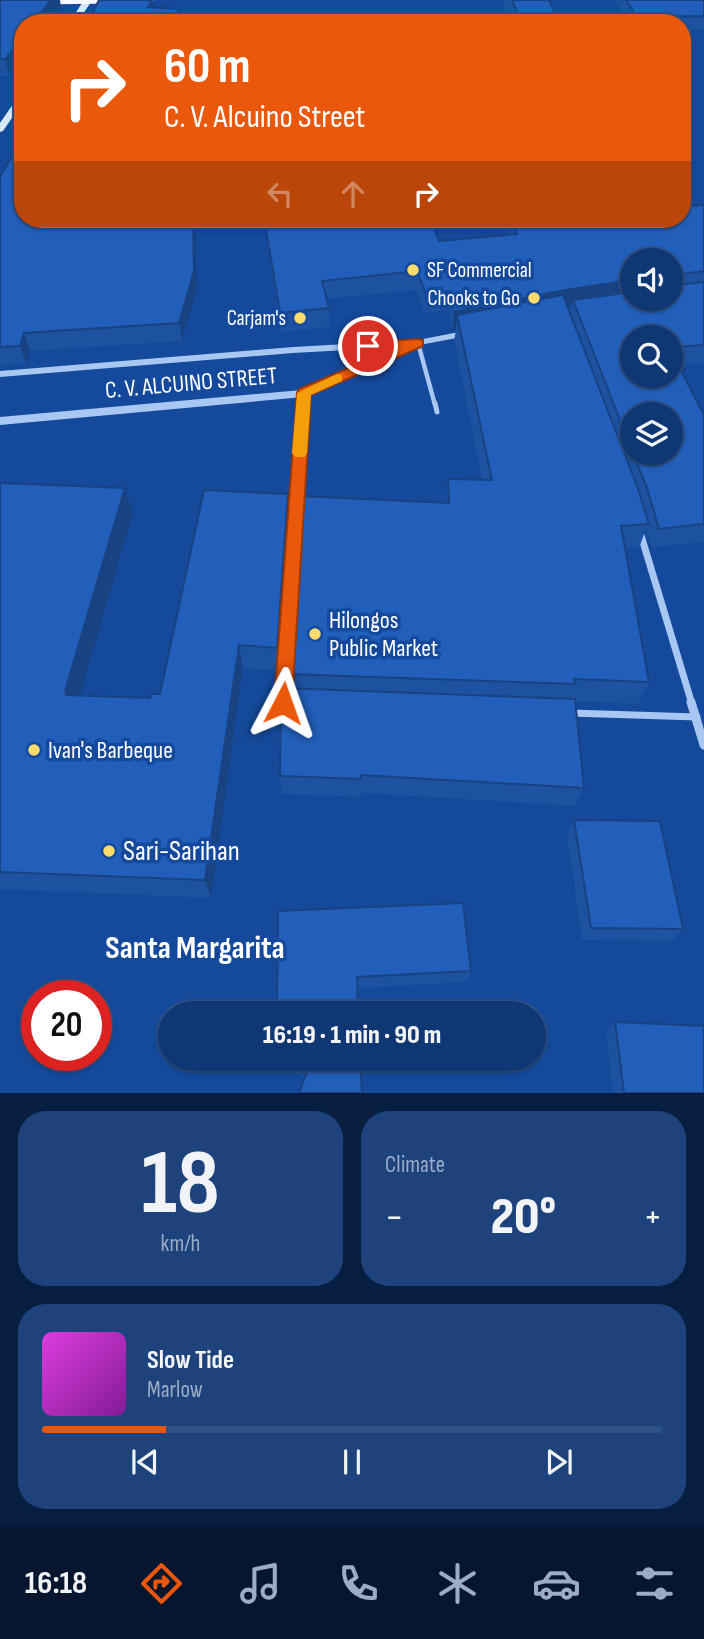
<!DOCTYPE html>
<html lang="en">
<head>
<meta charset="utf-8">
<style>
  :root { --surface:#0f3774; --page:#1d427c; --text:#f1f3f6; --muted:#9bacc5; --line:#2f5186; --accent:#ea580c }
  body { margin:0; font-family:"Sofia Sans Condensed",sans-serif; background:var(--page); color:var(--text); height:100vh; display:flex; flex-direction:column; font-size:26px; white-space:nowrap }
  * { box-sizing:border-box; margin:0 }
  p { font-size:23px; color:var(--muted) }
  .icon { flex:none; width:38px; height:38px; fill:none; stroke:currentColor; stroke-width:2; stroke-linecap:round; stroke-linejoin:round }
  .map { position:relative; height:1093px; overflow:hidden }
  .drawer { display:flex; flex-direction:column; gap:18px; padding:18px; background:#081e40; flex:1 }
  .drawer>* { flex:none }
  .guide { position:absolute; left:14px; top:14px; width:677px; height:214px; border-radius:28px; box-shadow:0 2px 5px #0004,0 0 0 2px var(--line); background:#ea580c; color:#fff; overflow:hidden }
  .controls { position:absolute; left:620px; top:248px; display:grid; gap:14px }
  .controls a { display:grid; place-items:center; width:63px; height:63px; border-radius:50%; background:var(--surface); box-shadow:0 2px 5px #0004,0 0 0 2px var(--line); font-size:35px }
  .speed { position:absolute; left:21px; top:980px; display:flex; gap:14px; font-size:35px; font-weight:700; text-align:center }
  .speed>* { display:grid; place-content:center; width:91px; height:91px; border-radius:50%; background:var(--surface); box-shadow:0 2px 5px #0004,0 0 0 2px var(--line); line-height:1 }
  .speed .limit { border:10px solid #d22; background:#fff; color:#111 }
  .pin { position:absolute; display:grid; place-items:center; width:60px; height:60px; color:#fff; margin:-30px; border:4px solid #fff; border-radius:50%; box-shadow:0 2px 7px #0007 }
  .me { position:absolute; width:77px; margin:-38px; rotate:4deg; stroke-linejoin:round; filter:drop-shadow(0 0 5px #0008) }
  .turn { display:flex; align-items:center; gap:24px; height:147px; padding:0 35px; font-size:32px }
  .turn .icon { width:91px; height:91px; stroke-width:2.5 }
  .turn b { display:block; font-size:49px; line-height:60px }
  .lanes { display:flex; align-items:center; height:66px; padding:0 35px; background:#0003; justify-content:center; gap:35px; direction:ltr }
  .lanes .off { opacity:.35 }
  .big { font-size:52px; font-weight:800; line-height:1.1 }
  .drawer .tile { flex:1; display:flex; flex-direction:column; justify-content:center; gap:10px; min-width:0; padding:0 24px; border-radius:28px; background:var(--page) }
  .drawer .dial { align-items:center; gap:0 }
  .dial b { font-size:91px; line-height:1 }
  .song { display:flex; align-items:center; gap:21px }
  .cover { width:84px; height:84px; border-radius:10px; background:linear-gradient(135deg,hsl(300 70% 55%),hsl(290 70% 35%)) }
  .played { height:7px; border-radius:4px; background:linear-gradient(90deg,var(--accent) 20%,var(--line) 20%) }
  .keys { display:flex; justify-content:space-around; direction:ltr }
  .heat { display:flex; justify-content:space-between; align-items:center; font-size:38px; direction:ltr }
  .drawer .tiles { flex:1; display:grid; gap:18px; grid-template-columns:1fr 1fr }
  .tile:last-child { grid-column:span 2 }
  .trip { position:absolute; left:158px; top:1001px; width:388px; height:70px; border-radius:35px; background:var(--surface); box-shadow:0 2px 5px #0004,0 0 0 2px var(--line); font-weight:800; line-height:70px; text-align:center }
  .dock { display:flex; height:112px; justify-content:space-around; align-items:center; background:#06162e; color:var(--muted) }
  .dock .icon { width:49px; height:49px }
  .dock .on { color:var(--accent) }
  .dock b { font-size:32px; color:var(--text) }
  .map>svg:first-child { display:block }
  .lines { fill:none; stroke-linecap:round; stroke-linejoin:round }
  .service-far2 { stroke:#a9c7f3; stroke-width:4.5 }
  .service-far1 { stroke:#a9c7f3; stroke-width:5 }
  .service { stroke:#a9c7f3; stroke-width:7 }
  .minor-far1 { stroke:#a9c7f3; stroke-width:7 }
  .minor { stroke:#a9c7f3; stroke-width:9 }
  .tertiary { fill:#a9c7f3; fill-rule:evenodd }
  .secondary { fill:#d9e7fd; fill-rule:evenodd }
  .primary { fill:#f5f9ff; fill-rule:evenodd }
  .wall { fill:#1d52a0; fill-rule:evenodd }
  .shaded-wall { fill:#184282 }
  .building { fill:#225fba; stroke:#184282; stroke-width:2; fill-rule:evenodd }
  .route { fill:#ea580c; stroke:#983908; stroke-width:2 }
  .slow { fill:#f59e0b }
  .poi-dot { fill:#ffdb6b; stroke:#14499b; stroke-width:2.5 }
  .labels { text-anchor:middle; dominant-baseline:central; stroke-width:7; stroke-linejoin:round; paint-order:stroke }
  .far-poi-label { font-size:21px; fill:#fff; stroke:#14499b; text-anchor:end }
  .street-label { font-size:24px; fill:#fff; stroke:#14499b }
  .poi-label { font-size:24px; fill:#fff; stroke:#14499b; text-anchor:start }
  .near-poi-label { font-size:28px; fill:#fff; stroke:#14499b; text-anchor:start }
  .near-neighbourhood-label { font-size:32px; font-weight:bold; fill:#fff; stroke:#14499b }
</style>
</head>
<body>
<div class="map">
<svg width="704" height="1093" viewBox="0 0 704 1093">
  <rect width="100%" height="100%" fill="#14499b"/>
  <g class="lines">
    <g class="service-far2">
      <polyline points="418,343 435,405"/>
      <polyline points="303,405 304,393"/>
    </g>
    <g class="service-far1">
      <polyline points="435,403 437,412"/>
      <polyline points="284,694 303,403"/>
    </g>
    <polyline class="service" points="570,713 697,717"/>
    <polyline class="minor-far1" points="640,532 692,704"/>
    <polyline class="minor" points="691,702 704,745"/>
    <polygon class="tertiary" points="469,330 474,333 473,335 414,346 413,349 304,397 0,425 0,417 302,390 400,347 293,353 0,377 0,371 293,347 418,340"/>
    <g class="secondary">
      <polygon points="84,0 91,2 77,23 69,23"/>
      <polygon points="20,94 23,94 23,102 3,131 0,132 0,123"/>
    </g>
    <polygon class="primary" points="0,0 154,0 150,3 0,5"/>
  </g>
  <g class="wall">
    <polygon points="0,0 61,7 49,23 23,23 10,76 0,76"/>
    <polygon points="504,0 549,0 560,23 510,23 504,6"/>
    <polygon points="614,0 704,0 704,29 682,30 682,23 629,23"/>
    <polygon points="0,177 23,219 103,219 100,227 196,238 197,289 182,341 30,351 27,364 0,365"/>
    <path d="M704 205V363L682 365 685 370 683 375 704 415V542L652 547 646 529 639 548 625 549 649 682 638 704 575 701 584 788 575 806 361 793V797L282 794 280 776 288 689 286 674 446 502 448 479 482 480 454 341 456 330H452L448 310 424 313 416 290 326 299 329 308V327L281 332 268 247 266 229 439 241 507 235 506 231 507 219H553L554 223ZM632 261H670V299H632ZM632 415 670 453H632Z"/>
    <polygon points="263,219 274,219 273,228 265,228"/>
    <polygon points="0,483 133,513 80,696 150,698 160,694 290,519 280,671 243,668 211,898 0,889"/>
    <polygon points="574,820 683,929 672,941 582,940 567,835"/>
    <polygon points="278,911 471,971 467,982 357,988"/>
    <polygon points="615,1022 704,1093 613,1093 606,1031"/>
    <polygon points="277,1059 362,1093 305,1078 279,1066"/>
  </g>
  <g class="shaded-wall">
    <polygon points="51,0 60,0 61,7 49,23 33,23"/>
    <polygon points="152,0 153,0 155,14 148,7"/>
    <polygon points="179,9 181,23 173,23"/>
    <polygon points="23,36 23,59 10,76 5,59"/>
    <polygon points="92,219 103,219 92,246 88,228"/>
    <polygon points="193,221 196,238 197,289 182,341 179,323"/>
    <polygon points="632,280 632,298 573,300 571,307 560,308 457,315 456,330 452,330 454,312 565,290"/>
    <polygon points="24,333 30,351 27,364 20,346"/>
    <polygon points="125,488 133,513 76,710 65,691"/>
    <polygon points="288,494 290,519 280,671 277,648"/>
    <polygon points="239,645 243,668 211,898 205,880"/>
  </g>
  <g class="building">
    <polygon points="0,0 51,0 33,23 23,23 23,36 5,59 0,59"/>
    <polygon points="99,0 152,0 148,7 179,9 173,23 87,23"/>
    <polygon points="512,0 549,0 560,23 522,23"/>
    <polygon points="626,0 704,0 704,16 637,17"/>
    <polygon points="23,137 23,219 92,219 88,228 193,221 194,271 179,323 24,333 20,346 0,347 0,177"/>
    <polygon points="704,205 704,271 676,275 673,278 670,278 670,261 632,261 632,280 565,290 454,312 450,291 426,294 417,271 322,281 329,308 280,313 266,229 410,219 430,219 439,241 517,234 511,219 553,219 554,223 588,219 682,219 682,207"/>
    <path d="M704 282V345L673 347 685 370 681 371 704 415V524L659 529 647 488 633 453H670V415H632V451L573 300 632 292V299H670V286ZM632 338H670V376H632Z"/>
    <polygon points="563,295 637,486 649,524 621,526 649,682 574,679 575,684 286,674 299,496 449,503 448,479 492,480 457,315"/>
    <polygon points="0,483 125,488 65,691 67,691 66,695 150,698 151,694 160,694 204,490 288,494 277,648 239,645 205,880 0,872"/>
    <polygon points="281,688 575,699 584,788 361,775 361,779 280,776"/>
    <polygon points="574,820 660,821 683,929 591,928"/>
    <polygon points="463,903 471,971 357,977 358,1013 277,1013 278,911"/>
    <polygon points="615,1022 704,1026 704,1093 624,1093"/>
    <polygon points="278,1059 360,1059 362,1093 299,1093 307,1072"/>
  </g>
  <polygon class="route" points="418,339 423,340 423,346 311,395 292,703 289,709 283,711 277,709 274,703 297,393 299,389 394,349 368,350 361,346 363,343"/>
  <polygon class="slow" points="337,374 342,375 342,381 311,395 307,453 305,457 295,457 292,453 297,393"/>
  <g class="poi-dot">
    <circle cx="413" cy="270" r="7"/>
    <circle cx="534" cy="298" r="7"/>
    <circle cx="300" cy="318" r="7"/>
    <circle cx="315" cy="634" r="7"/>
    <circle cx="34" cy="750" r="7"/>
    <circle cx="109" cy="851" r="7"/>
  </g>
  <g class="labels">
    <g class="far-poi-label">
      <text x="427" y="270" text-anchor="start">SF Commercial</text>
      <text x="520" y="298">Chooks to Go</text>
      <text x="286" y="318">Carjam's</text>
    </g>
    <g class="street-label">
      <text transform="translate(191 383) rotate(-5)">C. V. ALCUINO STREET</text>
    </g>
    <g class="poi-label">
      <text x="329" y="620">Hilongos<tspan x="329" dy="28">Public Market</tspan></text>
      <text x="48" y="750">Ivan's Barbeque</text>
    </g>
    <g class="near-poi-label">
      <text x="123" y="851">Sari-Sarihan</text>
    </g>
    <g class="near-neighbourhood-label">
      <text x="195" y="948">Santa Margarita</text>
    </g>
  </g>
</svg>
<div class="controls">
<a><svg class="icon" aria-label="sound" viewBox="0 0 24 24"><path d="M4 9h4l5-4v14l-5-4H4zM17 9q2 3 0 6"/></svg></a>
<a><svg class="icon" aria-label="search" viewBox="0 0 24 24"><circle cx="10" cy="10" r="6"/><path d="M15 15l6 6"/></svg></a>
<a><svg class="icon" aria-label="layers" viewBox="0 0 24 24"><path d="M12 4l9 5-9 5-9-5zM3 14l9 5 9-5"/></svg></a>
</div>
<div class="speed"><div class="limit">20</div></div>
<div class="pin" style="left:368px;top:346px;background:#d93025"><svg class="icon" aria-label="arrive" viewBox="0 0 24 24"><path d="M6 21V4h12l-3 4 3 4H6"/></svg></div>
<svg class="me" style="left:283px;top:703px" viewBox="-20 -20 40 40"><path d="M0-17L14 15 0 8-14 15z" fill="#ea580c" stroke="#fff" stroke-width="4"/></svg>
<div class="trip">16:19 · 1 min · 90 m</div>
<div class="guide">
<div class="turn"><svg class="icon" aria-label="right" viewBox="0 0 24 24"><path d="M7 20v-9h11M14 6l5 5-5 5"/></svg><div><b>60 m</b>C. V. Alcuino Street</div></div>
<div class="lanes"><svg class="icon off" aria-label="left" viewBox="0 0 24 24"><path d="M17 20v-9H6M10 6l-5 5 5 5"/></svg><svg class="icon off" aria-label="ahead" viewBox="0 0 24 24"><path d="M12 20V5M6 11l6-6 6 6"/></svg><svg class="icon" aria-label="right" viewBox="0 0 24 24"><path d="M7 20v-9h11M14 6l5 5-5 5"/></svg></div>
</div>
</div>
<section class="drawer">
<div class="tiles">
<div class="tile dial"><b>18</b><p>km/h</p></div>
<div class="tile"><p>Climate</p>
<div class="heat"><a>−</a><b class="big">20°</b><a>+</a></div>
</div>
<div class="tile">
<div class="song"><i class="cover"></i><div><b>Slow Tide</b><p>Marlow</p></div></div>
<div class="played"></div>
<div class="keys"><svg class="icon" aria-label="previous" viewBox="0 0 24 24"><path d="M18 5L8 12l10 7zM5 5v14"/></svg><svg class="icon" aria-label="pause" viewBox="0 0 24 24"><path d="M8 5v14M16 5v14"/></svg><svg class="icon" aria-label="next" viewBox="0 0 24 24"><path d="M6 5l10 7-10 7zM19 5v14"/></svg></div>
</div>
</div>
</section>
<nav class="dock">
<b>16:18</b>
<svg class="icon on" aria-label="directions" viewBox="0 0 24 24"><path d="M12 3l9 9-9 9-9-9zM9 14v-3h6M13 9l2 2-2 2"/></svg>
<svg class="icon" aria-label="music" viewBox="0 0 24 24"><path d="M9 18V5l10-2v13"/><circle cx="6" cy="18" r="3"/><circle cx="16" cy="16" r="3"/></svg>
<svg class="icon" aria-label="phone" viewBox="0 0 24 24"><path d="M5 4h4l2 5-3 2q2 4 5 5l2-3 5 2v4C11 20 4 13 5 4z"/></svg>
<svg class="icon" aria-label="climate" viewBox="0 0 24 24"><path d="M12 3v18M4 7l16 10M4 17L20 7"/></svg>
<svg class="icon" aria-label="car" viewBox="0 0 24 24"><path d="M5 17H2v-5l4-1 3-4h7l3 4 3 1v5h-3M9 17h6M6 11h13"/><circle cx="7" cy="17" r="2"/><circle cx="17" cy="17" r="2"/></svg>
<svg class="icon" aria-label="filters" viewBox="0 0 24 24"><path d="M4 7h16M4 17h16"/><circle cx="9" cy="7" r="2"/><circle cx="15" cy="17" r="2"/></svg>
</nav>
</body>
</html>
